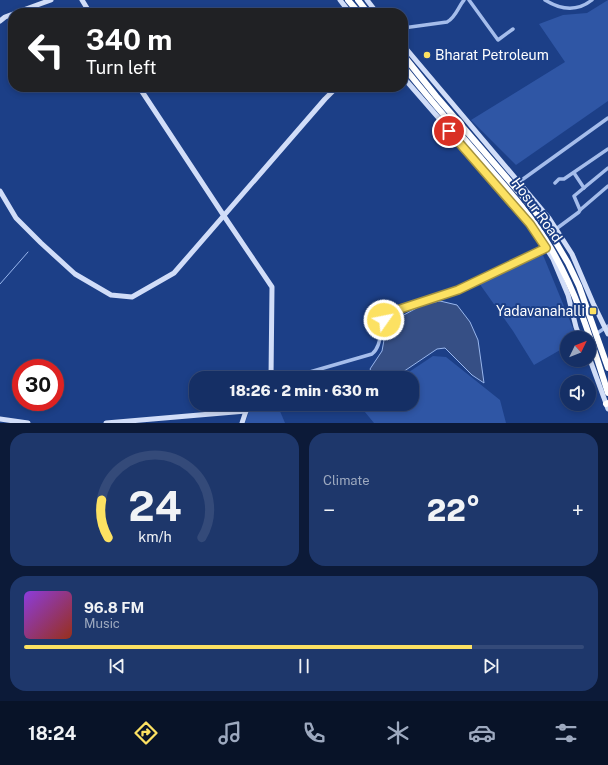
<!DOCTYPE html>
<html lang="en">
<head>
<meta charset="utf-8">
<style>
  :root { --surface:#152f65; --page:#1e376b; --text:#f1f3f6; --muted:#9da9bf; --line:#344a79; --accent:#fce162 }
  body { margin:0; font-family:"Public Sans",sans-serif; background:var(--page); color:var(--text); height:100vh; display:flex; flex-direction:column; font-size:15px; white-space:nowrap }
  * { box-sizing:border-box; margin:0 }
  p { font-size:13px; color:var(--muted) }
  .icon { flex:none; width:22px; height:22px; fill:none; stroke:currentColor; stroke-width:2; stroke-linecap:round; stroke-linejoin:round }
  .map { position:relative; height:423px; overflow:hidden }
  .sheet { display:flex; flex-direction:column; gap:10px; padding:10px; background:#0c1a38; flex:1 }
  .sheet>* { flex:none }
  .hud { position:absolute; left:8px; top:8px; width:400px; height:84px; border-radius:16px; box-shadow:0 2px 6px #0003,0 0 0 1px var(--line); background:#202124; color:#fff; overflow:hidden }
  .needle { width:26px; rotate:47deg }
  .fabs { position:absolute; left:560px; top:331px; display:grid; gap:8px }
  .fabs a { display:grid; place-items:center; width:36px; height:36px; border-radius:50%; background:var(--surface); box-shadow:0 2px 6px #0003,0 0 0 1px var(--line); font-size:20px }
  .speed { position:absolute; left:12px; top:359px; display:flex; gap:8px; font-size:20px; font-weight:700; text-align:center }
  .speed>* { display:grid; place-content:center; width:52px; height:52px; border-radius:50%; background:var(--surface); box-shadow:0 2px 6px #0003,0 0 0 1px var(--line); line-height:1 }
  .speed .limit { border:6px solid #d22; background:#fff; color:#111 }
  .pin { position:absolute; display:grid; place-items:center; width:34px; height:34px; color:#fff; margin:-17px; border:2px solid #fff; border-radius:50%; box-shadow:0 1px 4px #0007 }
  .me { position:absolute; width:44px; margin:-22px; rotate:57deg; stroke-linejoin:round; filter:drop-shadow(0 0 3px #0008) }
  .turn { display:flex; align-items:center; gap:14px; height:84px; padding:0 12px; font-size:18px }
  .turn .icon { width:52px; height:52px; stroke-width:2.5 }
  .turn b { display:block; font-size:28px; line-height:34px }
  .big { font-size:30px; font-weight:800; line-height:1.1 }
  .sheet .card { flex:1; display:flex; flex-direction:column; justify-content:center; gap:6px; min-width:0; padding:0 14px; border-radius:16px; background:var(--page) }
  .sheet .dial { align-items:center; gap:0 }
  .dial svg { height:104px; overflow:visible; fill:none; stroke:var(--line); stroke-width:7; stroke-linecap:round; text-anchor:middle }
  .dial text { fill:var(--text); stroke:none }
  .song { display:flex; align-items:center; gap:12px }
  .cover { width:48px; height:48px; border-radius:6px; background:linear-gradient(135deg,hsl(270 70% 55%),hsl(10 70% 35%)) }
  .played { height:4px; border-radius:2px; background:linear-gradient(90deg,var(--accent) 80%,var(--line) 80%) }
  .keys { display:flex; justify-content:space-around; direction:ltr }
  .heat { display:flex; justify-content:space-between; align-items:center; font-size:22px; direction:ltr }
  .sheet .tiles { flex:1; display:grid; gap:10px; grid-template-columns:1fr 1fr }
  .card:last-child { grid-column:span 2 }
  .trip { position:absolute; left:189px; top:371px; width:230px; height:40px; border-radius:16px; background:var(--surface); box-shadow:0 2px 6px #0003,0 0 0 1px var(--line); font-weight:800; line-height:40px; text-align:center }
  .tabs { display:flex; height:64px; justify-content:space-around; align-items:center; background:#081328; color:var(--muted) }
  .tabs .icon { width:28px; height:28px }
  .tabs .active { color:var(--accent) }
  .tabs b { font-size:18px; color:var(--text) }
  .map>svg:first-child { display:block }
  .green { fill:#2f56a5 }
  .water { fill:#364f85; stroke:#98b6ed }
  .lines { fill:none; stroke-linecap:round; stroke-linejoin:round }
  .stream { stroke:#98b6ed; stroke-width:1 }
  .street { stroke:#a5bdeb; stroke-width:3.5 }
  .secondary { stroke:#d1ddf8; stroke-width:5 }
  .highway { stroke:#fff; stroke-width:6 }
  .route-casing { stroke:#a49240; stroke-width:10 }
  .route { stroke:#fce162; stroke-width:7 }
  .poi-dot { fill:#fce162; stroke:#1c3f87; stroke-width:1.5 }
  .labels { text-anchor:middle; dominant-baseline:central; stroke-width:4; stroke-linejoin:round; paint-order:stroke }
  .poi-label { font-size:14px; fill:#fff; stroke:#1c3f87; text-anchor:start }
  .street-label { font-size:14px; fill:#fff; stroke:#1c3f87 }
</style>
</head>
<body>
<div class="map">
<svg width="608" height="423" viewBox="0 0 608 423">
  <rect width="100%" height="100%" fill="#1c3f87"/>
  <g class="green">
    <polygon points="608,0 608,101 516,165 471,120 565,62 539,24 563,15 587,13"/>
    <polygon points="543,255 577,338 567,338 567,346 534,365 513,331 479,283"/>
    <polygon points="433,356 446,357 500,400 506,423 374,423 360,406 362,404 412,404 412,378 400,378"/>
    <polygon points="257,404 277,404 285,423 245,423 249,412"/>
  </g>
  <polygon class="water" points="440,301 457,305 470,322 478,340 484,383 472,375 445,348 437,349 394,378 375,378 370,369 382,351 386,329 402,316 424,304"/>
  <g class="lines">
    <polyline class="stream" points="0,284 28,252"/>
    <g class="street">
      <polyline points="469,0 498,40 513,29"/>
      <path d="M545 0C561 10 577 12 592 0"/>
      <path d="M403 28 447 22C456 17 458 7 464 0"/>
      <polyline points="574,173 584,188"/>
      <polyline points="519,182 608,118"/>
      <polyline points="555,183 559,179 564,179 608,149"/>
      <polyline points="580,210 574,196 608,168"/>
      <polyline points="556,229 579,212 580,210 608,186"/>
      <polyline points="596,334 608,326"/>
      <path d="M289 378 372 354C382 346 379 331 384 320 386 316 390 314 394 311L458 290 546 248"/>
    </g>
    <g class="secondary">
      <polyline points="82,0 90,13"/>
      <polyline points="340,0 350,13"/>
      <polyline points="367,0 377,13"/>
      <polyline points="15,13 51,0"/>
      <polyline points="0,21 5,17 13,14"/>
      <polyline points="403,45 549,218 572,254 593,303 608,334"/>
      <polyline points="403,77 510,200 530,224 540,238 553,259 568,295 576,327 580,338"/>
      <polyline points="139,87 224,216 272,287 271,378"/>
      <polyline points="0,191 16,218 41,243 75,274 111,295 132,297 174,273 325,99 337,87"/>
      <polyline points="589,357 608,409"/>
      <polyline points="0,419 28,423"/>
      <polyline points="106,423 246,411 252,404"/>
      <polyline points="242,423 246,411"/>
    </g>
    <g class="highway">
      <polyline points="348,0 359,13"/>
      <polyline points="358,0 368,13"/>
      <polyline points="403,55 436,96 531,206 548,229 568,263 579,286 608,368"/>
      <path d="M403 66C433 104 466 140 497 177 516 199 535 221 550 247 577 292 592 343 608 393"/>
      <polyline points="606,404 608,403"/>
    </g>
  </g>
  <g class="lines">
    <defs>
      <polyline id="route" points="384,320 387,316 394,311 458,290 546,248 530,224 449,131"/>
    </defs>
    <use href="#route" class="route-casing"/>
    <use href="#route" class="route"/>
  </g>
  <g class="poi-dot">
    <circle cx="427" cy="55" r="4"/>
    <rect x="589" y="307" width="8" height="8" rx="2"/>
  </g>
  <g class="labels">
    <g class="poi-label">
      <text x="435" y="55">Bharat Petroleum</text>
      <text x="585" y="311" text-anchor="end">Yadavanahalli</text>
    </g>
    <g class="street-label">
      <text transform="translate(537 210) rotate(54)">Hosur Road</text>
    </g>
  </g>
</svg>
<div class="fabs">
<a><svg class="needle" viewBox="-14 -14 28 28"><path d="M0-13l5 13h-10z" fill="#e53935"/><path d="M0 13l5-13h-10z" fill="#9da9bf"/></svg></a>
<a><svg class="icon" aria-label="sound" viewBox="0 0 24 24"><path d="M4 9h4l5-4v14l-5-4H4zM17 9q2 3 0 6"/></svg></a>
</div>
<div class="speed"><div class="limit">30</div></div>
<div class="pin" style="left:449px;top:131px;background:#d93025"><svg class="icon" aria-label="arrive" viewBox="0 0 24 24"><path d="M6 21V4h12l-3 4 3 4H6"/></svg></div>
<svg class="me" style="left:384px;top:320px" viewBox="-20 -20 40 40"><circle r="17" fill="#fce162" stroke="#fff" stroke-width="3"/><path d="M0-11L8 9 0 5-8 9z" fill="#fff"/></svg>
<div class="trip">18:26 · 2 min · 630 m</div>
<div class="hud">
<div class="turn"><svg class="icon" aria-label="left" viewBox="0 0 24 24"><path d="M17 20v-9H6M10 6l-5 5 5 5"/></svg><div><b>340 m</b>Turn left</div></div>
</div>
</div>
<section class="sheet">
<div class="tiles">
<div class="card dial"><svg viewBox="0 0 100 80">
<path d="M14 69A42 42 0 1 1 86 69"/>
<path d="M14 69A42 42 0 0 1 9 40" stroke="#fce162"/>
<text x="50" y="56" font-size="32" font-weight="700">24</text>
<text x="50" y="72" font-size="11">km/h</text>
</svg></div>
<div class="card"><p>Climate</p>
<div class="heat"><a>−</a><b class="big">22°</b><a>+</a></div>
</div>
<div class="card">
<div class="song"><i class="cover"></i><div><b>96.8 FM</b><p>Music</p></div></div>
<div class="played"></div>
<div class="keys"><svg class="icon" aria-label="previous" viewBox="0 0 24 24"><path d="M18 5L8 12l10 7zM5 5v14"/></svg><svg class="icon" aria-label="pause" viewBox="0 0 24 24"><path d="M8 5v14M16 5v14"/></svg><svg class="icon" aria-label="next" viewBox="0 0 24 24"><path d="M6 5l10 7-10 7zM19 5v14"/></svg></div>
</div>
</div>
</section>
<nav class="tabs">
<b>18:24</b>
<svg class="icon active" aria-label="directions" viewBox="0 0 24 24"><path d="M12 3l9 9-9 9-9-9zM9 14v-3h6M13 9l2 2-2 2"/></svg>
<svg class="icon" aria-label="music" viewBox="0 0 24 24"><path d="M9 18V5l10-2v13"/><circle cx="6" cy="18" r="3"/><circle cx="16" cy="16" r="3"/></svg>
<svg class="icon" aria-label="phone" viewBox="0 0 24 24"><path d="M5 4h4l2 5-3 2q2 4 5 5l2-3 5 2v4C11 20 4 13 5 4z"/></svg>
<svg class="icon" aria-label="climate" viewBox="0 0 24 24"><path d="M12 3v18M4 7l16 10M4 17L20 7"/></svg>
<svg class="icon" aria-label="car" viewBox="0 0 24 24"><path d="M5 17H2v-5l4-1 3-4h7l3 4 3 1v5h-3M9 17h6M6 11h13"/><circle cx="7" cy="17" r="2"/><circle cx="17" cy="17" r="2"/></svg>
<svg class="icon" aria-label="filters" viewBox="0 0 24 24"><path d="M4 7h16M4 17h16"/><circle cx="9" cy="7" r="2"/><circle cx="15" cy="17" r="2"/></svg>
</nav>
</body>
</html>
